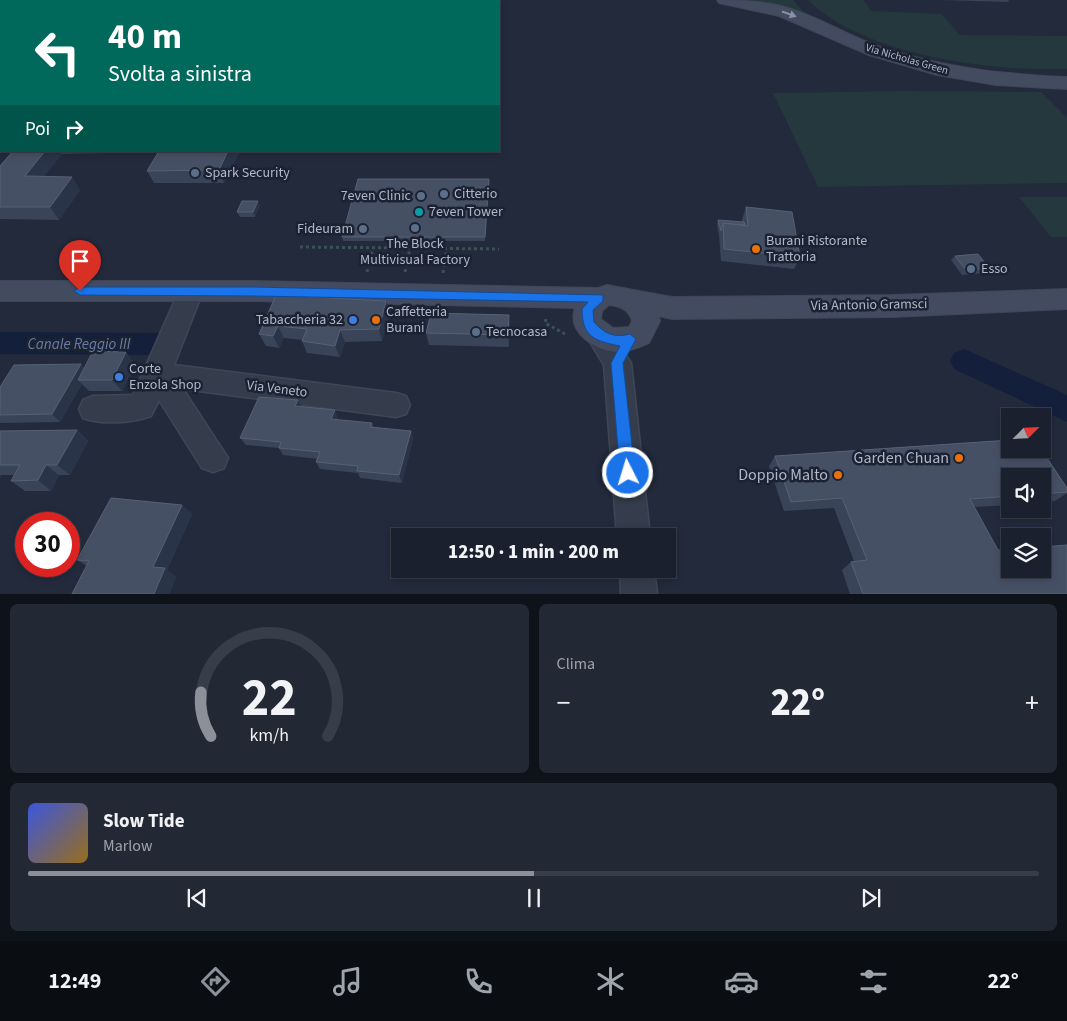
<!DOCTYPE html>
<html lang="it">
<head>
<meta charset="utf-8">
<style>
  :root { --surface:#1a202d; --page:#232835; --text:#f1f3f6; --muted:#9fa3aa; --line:#383e49; --accent:#8c9099 }
  body { margin:0; font-family:"Source Sans 3",sans-serif; background:var(--page); color:var(--text); height:100vh; display:flex; flex-direction:column; font-size:19px; white-space:nowrap }
  * { box-sizing:border-box; margin:0 }
  p { font-size:16px; color:var(--muted) }
  .icon { flex:none; width:28px; height:28px; fill:none; stroke:currentColor; stroke-width:2; stroke-linecap:round; stroke-linejoin:round }
  .map { position:relative; height:594px; overflow:hidden }
  .sheet { display:flex; flex-direction:column; gap:10px; padding:10px; background:#0e1219; flex:1 }
  .sheet>* { flex:none }
  .guide { position:absolute; left:0px; top:0px; width:500px; height:152px; box-shadow:0 2px 8px #0003,0 0 0 1px var(--line); background:#00695c; color:#fff; overflow:hidden }
  .needle { width:32px; rotate:66deg }
  .fabs { position:absolute; left:1001px; top:408px; display:grid; gap:10px }
  .fabs a { display:grid; place-items:center; width:50px; height:50px; border-radius:0px; background:var(--surface); box-shadow:0 2px 8px #0003,0 0 0 1px var(--line); font-size:25px }
  .speed { position:absolute; left:15px; top:512px; display:flex; gap:10px; font-size:25px; font-weight:700; text-align:center }
  .speed>* { display:grid; place-content:center; width:65px; height:65px; border-radius:50%; background:var(--surface); box-shadow:0 2px 8px #0003,0 0 0 1px var(--line); line-height:1 }
  .speed .limit { border:8px solid #d22; background:#fff; color:#111 }
  .pin { position:absolute; display:grid; place-items:center; width:42px; height:42px; color:#fff; margin:-51px -21px; border-radius:50% 50% 50% 0; rotate:-45deg; box-shadow:0 0 5px #0007 }
  .pin .icon { rotate:45deg }
  .me { position:absolute; width:55px; margin:-28px; rotate:355deg; stroke-linejoin:round; filter:drop-shadow(0 0 4px #0008) }
  .turn { display:flex; align-items:center; gap:18px; height:105px; padding:0 25px; font-size:22px }
  .turn .icon { width:65px; height:65px; stroke-width:2.5 }
  .turn b { display:block; font-size:35px; line-height:42px }
  .then { display:flex; align-items:center; height:48px; padding:0 25px; background:#0003; gap:10px; font-size:19px }
  .big { font-size:38px; font-weight:800; line-height:1.1 }
  .sheet .tile { flex:1; display:flex; flex-direction:column; justify-content:center; gap:8px; min-width:0; padding:0 18px; border-radius:8px; background:var(--page) }
  .sheet .dial { align-items:center; gap:0 }
  .dial svg { height:130px; overflow:visible; fill:none; stroke:var(--line); stroke-width:7; stroke-linecap:round; text-anchor:middle }
  .dial text { fill:var(--text); stroke:none }
  .song { display:flex; align-items:center; gap:15px }
  .cover { width:60px; height:60px; border-radius:8px; background:linear-gradient(135deg,hsl(230 70% 55%),hsl(40 70% 35%)) }
  .played { height:5px; border-radius:2px; background:linear-gradient(90deg,var(--accent) 50%,var(--line) 50%) }
  .keys { display:flex; justify-content:space-around; direction:ltr }
  .heat { display:flex; justify-content:space-between; align-items:center; font-size:28px; direction:ltr }
  .sheet .tiles { flex:1; display:grid; gap:10px; grid-template-columns:1fr 1fr }
  .tile:last-child { grid-column:span 2 }
  .trip { position:absolute; left:391px; top:528px; width:285px; height:50px; border-radius:0px; background:var(--surface); box-shadow:0 2px 8px #0003,0 0 0 1px var(--line); font-weight:800; line-height:50px; text-align:center }
  .tab-bar { display:flex; height:80px; justify-content:space-around; align-items:center; background:#0a0d12; color:var(--muted) }
  .tab-bar .icon { width:35px; height:35px }
  .tab-bar .selected { color:var(--accent) }
  .tab-bar b { font-size:22px; color:var(--text) }
  .map>svg:first-child { display:block }
  .green { fill:#24383d }
  .lines { fill:none; stroke-linecap:round; stroke-linejoin:round }
  .canal { fill:#14203b; fill-rule:evenodd }
  .street-casing { stroke:#3f4655; stroke-width:3 }
  .secondary-casing { stroke:#3f4655; stroke-width:2 }
  .path { stroke:#3c5156; stroke-width:3; stroke-dasharray:3 3; stroke-linecap:butt }
  .street { fill:#353d4d; fill-rule:evenodd }
  .secondary { fill:#434b60; fill-rule:evenodd }
  .wall { fill:#394459 }
  .shaded-wall { fill:#2a3449 }
  .building { fill:#465065; stroke:#576075 }
  .oneway { fill:#8a91a4 }
  .route { fill:#1a73e8; stroke:#114b97 }
  .service-dot { fill:#5c6f8a; stroke:#1b2231; stroke-width:2 }
  .culture-dot { fill:#0f9aa8; stroke:#1b2231; stroke-width:2 }
  .food-dot { fill:#e8710a; stroke:#1b2231; stroke-width:2 }
  .shop-dot { fill:#3f7fe0; stroke:#1b2231; stroke-width:2 }
  .labels { text-anchor:middle; dominant-baseline:central; stroke-width:5; stroke-linejoin:round; paint-order:stroke }
  .far-street-label { font-size:11px; fill:#b1b7c8; stroke:#1b2231 }
  .poi-label { font-size:14px; fill:#b1b7c8; stroke:#1b2231; text-anchor:start }
  .street-label { font-size:14px; fill:#b1b7c8; stroke:#1b2231 }
  .water-label { font-size:15px; font-style:italic; fill:#687da9; stroke:#1b2231 }
  .near-poi-label { font-size:16px; fill:#b1b7c8; stroke:#1b2231; text-anchor:end }
</style>
</head>
<body>
<div class="map">
<svg width="1067" height="594" viewBox="0 0 1067 594">
  <rect width="100%" height="100%" fill="#222a3c"/>
  <g class="green">
    <polygon points="750,0 793,0 803,11 820,21 778,6"/>
    <path d="M808 0H863L872 11 942 14 960 35 1067 36V69C992 72 863 55 808 0Z"/>
    <polygon points="903,91 1041,92 1067,118 1067,183 818,187 773,93"/>
    <polygon points="1019,197 1067,197 1067,237 1051,237"/>
  </g>
  <g class="lines">
    <g class="canal">
      <polygon points="0,332 158,333 168,336 172,344 168,352 158,355 0,354"/>
      <polygon points="964,349 1067,395 1067,422 954,369 950,361 954,353"/>
    </g>
    <defs>
      <g id="street">
        <path d="M191 282 200 284 203 291 174 365 396 393 406 396 410 405 406 414 396 417 183 389 228 458 224 468 213 472 202 468 159 400 151 416C132 423 102 425 83 418L79 409 83 400 93 396 133 395 179 291 182 284Z"/>
        <polygon points="600,327 609,330 631,363 650,536 617,536 604,365 587,337 591,330"/>
        <polygon points="620,569 654,569 657,594 621,594"/>
      </g>
      <g id="secondary">
        <path d="M717 0C741 0 765 1 788 8 821 18 851 37 883 48 946 68 1002 74 1067 77V89L996 85 937 75 869 55 779 16 719 3Z"/>
        <path d="M0 281H254L598 288 607 285 672 297 893 295 1067 289V309L893 317 672 319 659 316 660 321 649 343C640 347 629 352 619 352 597 352 566 333 575 308L254 301H0ZM609 305C621 306 629 310 632 321L629 327 613 328 601 319 602 311Z"/>
      </g>
    </defs>
    <use href="#street" class="street-casing"/>
    <use href="#secondary" class="secondary-casing"/>
    <g class="path">
      <polyline points="300,247 499,249"/>
      <polyline points="367,272 373,248"/>
      <polyline points="405,272 410,248"/>
      <polyline points="443,273 447,249"/>
      <polyline points="546,319 545,323 565,334"/>
    </g>
    <use href="#street" class="street"/>
    <use href="#secondary" class="secondary"/>
  </g>
  <g class="wall">
    <polygon points="941,0 1009,0 1008,2"/>
    <polygon points="13,151 106,151 105,153 62,154 44,176 80,190 59,220 0,219 0,166"/>
    <polygon points="240,151 224,183 154,183 147,171"/>
    <polygon points="489,179 485,241 343,241 342,237"/>
    <polygon points="260,205 255,217 240,217 237,212"/>
    <polygon points="746,207 800,257 794,269 721,261 719,235 717,224 718,220 742,222 742,220"/>
    <polygon points="955,256 989,268 986,273 962,275 951,260"/>
    <polygon points="276,295 390,313 382,341 345,342 340,357 307,353 302,341 303,340 284,338 279,348 266,346 259,334"/>
    <polygon points="510,327 509,347 429,345 426,333"/>
    <polygon points="135,364 122,391 89,391 82,384 60,422 0,423 0,387 84,368"/>
    <polygon points="301,406 338,418 337,420 372,423 374,428 411,431 413,439 402,483 360,478 358,473 320,469 316,462 318,459 283,455 279,448 246,445 240,438"/>
    <polygon points="77,430 88,441 70,475 59,475 51,491 25,491 11,481 14,475 1,475 0,477 0,431"/>
    <polygon points="1010,440 1010,449 1041,449 1067,488 1067,493 1055,501 1042,502 1042,476 1010,476 1010,505 974,507 998,550 1010,550 1010,569 1042,569 1042,547 1067,545 1067,594 850,594 842,570 851,562 854,561 834,508 784,511 769,466 775,456"/>
    <polygon points="182,505 192,514 167,570 176,577 169,594 72,594 87,566 77,560"/>
  </g>
  <g class="shaded-wall">
    <polygon points="45,151 60,151 62,154 35,188 25,176"/>
    <polygon points="228,151 240,151 224,183 219,170"/>
    <polygon points="72,177 80,190 59,220 50,207"/>
    <polygon points="489,179 490,183 485,241 485,237"/>
    <polygon points="258,201 260,205 255,217 253,212"/>
    <polygon points="386,301 390,313 382,341 379,329"/>
    <polygon points="509,315 510,327 509,347 508,335"/>
    <polygon points="278,326 284,338 279,348 273,336"/>
    <polygon points="340,330 345,342 340,357 335,346"/>
    <polygon points="126,352 135,364 122,391 112,380"/>
    <polygon points="81,364 88,372 78,380 82,384 60,422 52,414"/>
    <polygon points="298,400 302,408 295,406"/>
    <polygon points="335,410 338,418 335,427 331,419"/>
    <polygon points="77,430 88,441 70,475 57,465"/>
    <polygon points="411,431 413,439 402,483 399,475"/>
    <polygon points="46,465 59,475 51,491 38,480"/>
    <polygon points="182,505 192,514 167,570 176,577 169,594 154,594 153,567"/>
  </g>
  <g class="building">
    <polygon points="13,151 45,151 25,176 72,177 50,207 0,207 0,166"/>
    <polygon points="159,151 228,151 219,170 147,171"/>
    <polygon points="358,179 489,179 485,237 342,237"/>
    <polygon points="242,201 258,201 253,212 237,212"/>
    <polygon points="746,207 792,212 800,257 724,249 723,223 748,226"/>
    <polygon points="718,220 744,222 745,225 723,223 721,231"/>
    <polygon points="978,254 989,268 966,270 955,256"/>
    <polygon points="276,295 386,301 379,329 340,330 335,346 302,341 307,329 278,326 273,336 259,334"/>
    <polygon points="431,313 509,315 508,335 426,333"/>
    <polygon points="93,351 126,352 112,380 78,380"/>
    <polygon points="81,364 52,414 0,415 0,387 14,365"/>
    <polygon points="259,397 298,400 295,406 335,410 331,419 372,423 370,427 411,431 399,475 357,471 358,466 316,462 320,452 279,448 281,442 240,438"/>
    <polygon points="77,430 57,465 46,465 38,480 11,481 20,465 0,465 0,431"/>
    <polygon points="1010,440 1010,449 1041,449 1067,488 1067,492 1042,494 1042,476 1010,476 1010,496 970,499 998,550 1010,550 1010,569 1042,569 1042,547 1067,545 1067,594 863,594 851,562 867,560 842,498 791,502 775,456"/>
    <polygon points="111,498 182,505 153,567 165,568 154,594 72,594 89,561 77,560"/>
  </g>
  <defs><path id="oneway-solid" d="M-6-.8H1V-3.2L6.5 0L1 3.2V.8H-6Z" transform="scale(1.25)"/></defs>
  <use class="oneway" href="#oneway-solid" transform="translate(789 14) rotate(19)"/>
  <path class="route" d="M80 287H254L603 295V301L593 310 594 322C605 334 614 338 630 334L636 339 623 363 635 473 632 477 628 479 623 477 620 473 611 363 620 346C595 341 582 337 582 309L588 302 254 296 80 295 74 291Z"/>
  <g class="service-dot">
    <circle cx="195" cy="173" r="5"/>
    <circle cx="444" cy="194" r="5"/>
    <circle cx="421" cy="196" r="5"/>
    <circle cx="415" cy="228" r="5"/>
    <circle cx="363" cy="229" r="5"/>
    <circle cx="971" cy="269" r="5"/>
    <circle cx="476" cy="332" r="5"/>
  </g>
  <circle class="culture-dot" cx="419" cy="212" r="5"/>
  <g class="food-dot">
    <circle cx="756" cy="249" r="5"/>
    <circle cx="376" cy="320" r="5"/>
    <circle cx="959" cy="458" r="5"/>
    <circle cx="838" cy="475" r="5"/>
  </g>
  <g class="shop-dot">
    <circle cx="353" cy="320" r="5"/>
    <circle cx="119" cy="377" r="5"/>
  </g>
  <g class="labels">
    <g class="far-street-label">
      <text transform="translate(907 59) rotate(16)">Via Nicholas Green</text>
    </g>
    <g class="poi-label">
      <text x="205" y="173">Spark Security</text>
      <text x="454" y="194">Citterio</text>
      <text x="411" y="196" text-anchor="end">7even Clinic</text>
      <text x="429" y="212">7even Tower</text>
      <text x="353" y="229" text-anchor="end">Fideuram</text>
      <text x="766" y="241">Burani Ristorante<tspan x="766" dy="16">Trattoria</tspan></text>
      <text x="415" y="244" text-anchor="middle">The Block<tspan x="415" dy="16">Multivisual Factory</tspan></text>
      <text x="981" y="269">Esso</text>
      <text x="386" y="312">Caffetteria<tspan x="386" dy="16">Burani</tspan></text>
      <text x="343" y="320" text-anchor="end">Tabaccheria 32</text>
      <text x="486" y="332">Tecnocasa</text>
      <text x="129" y="369">Corte<tspan x="129" dy="16">Enzola Shop</tspan></text>
    </g>
    <g class="street-label">
      <text transform="translate(869 305) rotate(-1)">Via Antonio Gramsci</text>
      <text transform="translate(277 389) rotate(7)">Via Veneto</text>
    </g>
    <g class="water-label">
      <text x="79" y="344">Canale Reggio III</text>
    </g>
    <g class="near-poi-label">
      <text x="949" y="458">Garden Chuan</text>
      <text x="828" y="475">Doppio Malto</text>
    </g>
  </g>
</svg>
<div class="fabs">
<a><svg class="needle" viewBox="-14 -14 28 28"><path d="M0-13l5 13h-10z" fill="#e53935"/><path d="M0 13l5-13h-10z" fill="#9fa3aa"/></svg></a>
<a><svg class="icon" aria-label="sound" viewBox="0 0 24 24"><path d="M4 9h4l5-4v14l-5-4H4zM17 9q2 3 0 6"/></svg></a>
<a><svg class="icon" aria-label="layers" viewBox="0 0 24 24"><path d="M12 4l9 5-9 5-9-5zM3 14l9 5 9-5"/></svg></a>
</div>
<div class="speed"><div class="limit">30</div></div>
<div class="pin" style="left:80px;top:291px;background:#d93025"><svg class="icon" aria-label="arrive" viewBox="0 0 24 24"><path d="M6 21V4h12l-3 4 3 4H6"/></svg></div>
<svg class="me" style="left:628px;top:473px" viewBox="-20 -20 40 40"><circle r="17" fill="#1a73e8" stroke="#fff" stroke-width="3"/><path d="M0-11L8 9 0 5-8 9z" fill="#fff"/></svg>
<div class="trip">12:50 · 1 min · 200 m</div>
<div class="guide">
<div class="turn"><svg class="icon" aria-label="left" viewBox="0 0 24 24"><path d="M17 20v-9H6M10 6l-5 5 5 5"/></svg><div><b>40 m</b>Svolta a sinistra</div></div>
<div class="then">Poi<svg class="icon" aria-label="right" viewBox="0 0 24 24"><path d="M7 20v-9h11M14 6l5 5-5 5"/></svg></div>
</div>
</div>
<section class="sheet">
<div class="tiles">
<div class="tile dial"><svg viewBox="0 0 100 80">
<path d="M14 69A42 42 0 1 1 86 69"/>
<path d="M14 69A42 42 0 0 1 8 42" stroke="#8c9099"/>
<text x="50" y="56" font-size="32" font-weight="700">22</text>
<text x="50" y="72" font-size="11">km/h</text>
</svg></div>
<div class="tile"><p>Clima</p>
<div class="heat"><a>−</a><b class="big">22°</b><a>+</a></div>
</div>
<div class="tile">
<div class="song"><i class="cover"></i><div><b>Slow Tide</b><p>Marlow</p></div></div>
<div class="played"></div>
<div class="keys"><svg class="icon" aria-label="previous" viewBox="0 0 24 24"><path d="M18 5L8 12l10 7zM5 5v14"/></svg><svg class="icon" aria-label="pause" viewBox="0 0 24 24"><path d="M8 5v14M16 5v14"/></svg><svg class="icon" aria-label="next" viewBox="0 0 24 24"><path d="M6 5l10 7-10 7zM19 5v14"/></svg></div>
</div>
</div>
</section>
<nav class="tab-bar">
<b>12:49</b>
<svg class="icon selected" aria-label="directions" viewBox="0 0 24 24"><path d="M12 3l9 9-9 9-9-9zM9 14v-3h6M13 9l2 2-2 2"/></svg>
<svg class="icon" aria-label="music" viewBox="0 0 24 24"><path d="M9 18V5l10-2v13"/><circle cx="6" cy="18" r="3"/><circle cx="16" cy="16" r="3"/></svg>
<svg class="icon" aria-label="phone" viewBox="0 0 24 24"><path d="M5 4h4l2 5-3 2q2 4 5 5l2-3 5 2v4C11 20 4 13 5 4z"/></svg>
<svg class="icon" aria-label="climate" viewBox="0 0 24 24"><path d="M12 3v18M4 7l16 10M4 17L20 7"/></svg>
<svg class="icon" aria-label="car" viewBox="0 0 24 24"><path d="M5 17H2v-5l4-1 3-4h7l3 4 3 1v5h-3M9 17h6M6 11h13"/><circle cx="7" cy="17" r="2"/><circle cx="17" cy="17" r="2"/></svg>
<svg class="icon" aria-label="filters" viewBox="0 0 24 24"><path d="M4 7h16M4 17h16"/><circle cx="9" cy="7" r="2"/><circle cx="15" cy="17" r="2"/></svg>
<b>22°</b>
</nav>
</body>
</html>
